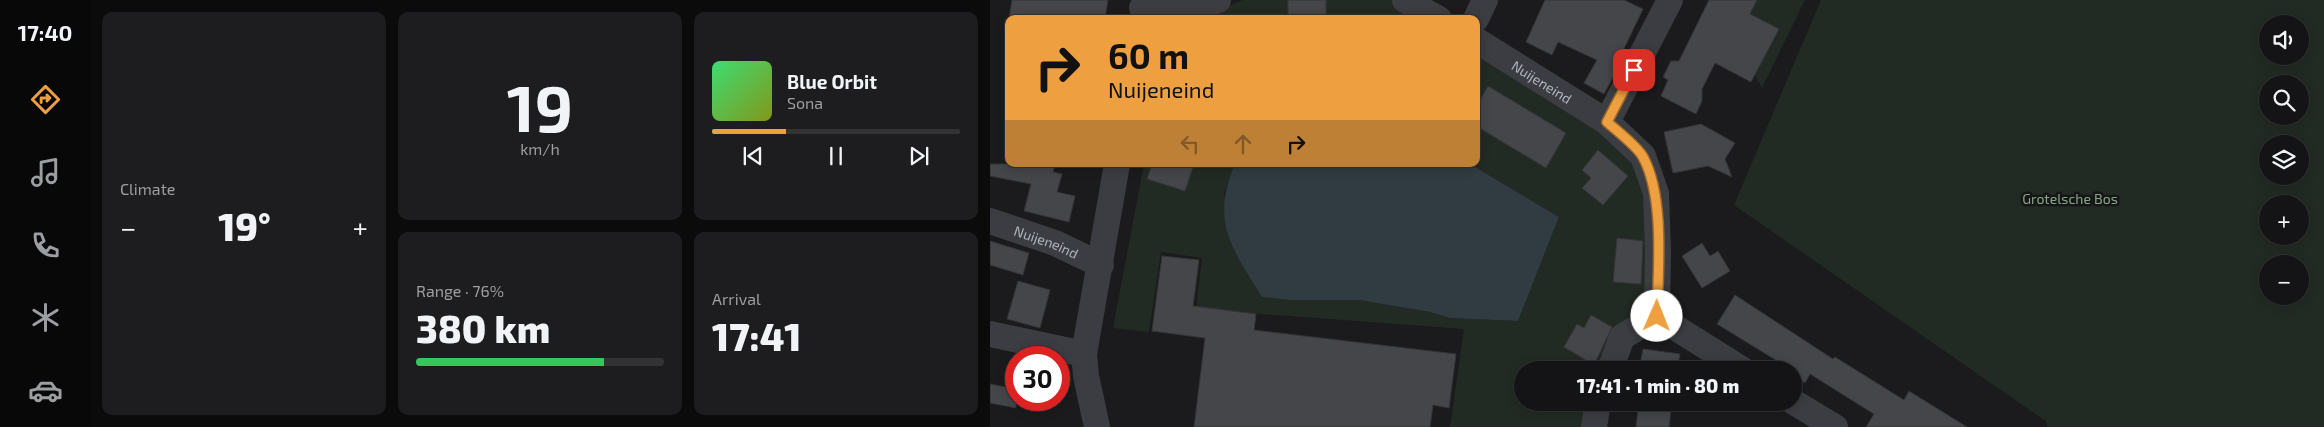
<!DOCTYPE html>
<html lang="en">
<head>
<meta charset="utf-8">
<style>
  :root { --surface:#141416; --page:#1d1d1f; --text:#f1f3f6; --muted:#9d9ea1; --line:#333335; --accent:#eea041 }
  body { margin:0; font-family:"Exo 2",sans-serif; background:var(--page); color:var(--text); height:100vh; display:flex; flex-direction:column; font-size:19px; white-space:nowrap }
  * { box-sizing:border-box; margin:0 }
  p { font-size:16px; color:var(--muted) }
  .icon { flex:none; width:28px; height:28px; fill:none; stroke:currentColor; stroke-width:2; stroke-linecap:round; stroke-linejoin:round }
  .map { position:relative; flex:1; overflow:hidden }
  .sheet { display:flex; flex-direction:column; gap:12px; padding:12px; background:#0b0b0c; width:900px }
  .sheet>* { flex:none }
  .hud { position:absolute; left:15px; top:15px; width:475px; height:152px; border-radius:10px; box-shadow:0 2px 12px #0003,0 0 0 1px var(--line); background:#eea041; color:#111; overflow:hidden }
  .tools { position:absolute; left:1269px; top:15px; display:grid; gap:10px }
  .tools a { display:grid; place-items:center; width:50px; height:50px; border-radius:50%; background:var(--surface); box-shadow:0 2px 12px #0003,0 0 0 1px var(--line); font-size:25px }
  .speed { position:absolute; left:15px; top:346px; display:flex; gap:10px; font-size:25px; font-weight:700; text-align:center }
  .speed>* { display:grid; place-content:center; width:65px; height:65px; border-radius:50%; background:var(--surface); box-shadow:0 2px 12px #0003,0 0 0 1px var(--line); line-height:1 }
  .speed .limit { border:8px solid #d22; background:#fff; color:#111 }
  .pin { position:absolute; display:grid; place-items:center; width:42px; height:42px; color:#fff; margin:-21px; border-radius:10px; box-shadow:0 2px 8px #0006 }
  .me { position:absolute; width:55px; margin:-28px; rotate:1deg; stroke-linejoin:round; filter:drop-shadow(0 0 4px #0008) }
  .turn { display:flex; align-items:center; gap:18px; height:105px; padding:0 20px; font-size:22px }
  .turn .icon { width:65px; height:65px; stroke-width:2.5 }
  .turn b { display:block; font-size:35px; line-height:42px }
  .lanes { display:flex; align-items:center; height:48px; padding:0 20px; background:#0003; justify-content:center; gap:25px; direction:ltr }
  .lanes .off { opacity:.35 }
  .big { font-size:38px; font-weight:800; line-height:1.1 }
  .sheet .card { flex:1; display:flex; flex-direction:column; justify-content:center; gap:8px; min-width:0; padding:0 18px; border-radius:10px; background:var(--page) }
  .sheet .dial { align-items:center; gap:0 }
  .dial b { font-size:65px; line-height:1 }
  .song { display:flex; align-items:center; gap:15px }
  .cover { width:60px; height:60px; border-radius:8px; background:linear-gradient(135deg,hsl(140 70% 55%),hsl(70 70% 35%)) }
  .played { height:5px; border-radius:2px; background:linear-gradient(90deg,var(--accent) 30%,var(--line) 30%) }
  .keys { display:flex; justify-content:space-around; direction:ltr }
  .heat { display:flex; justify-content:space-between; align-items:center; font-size:28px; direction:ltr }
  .charge { height:8px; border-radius:4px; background:linear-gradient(90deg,#34c759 76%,var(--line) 0) }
  .sheet .tiles { flex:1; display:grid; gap:12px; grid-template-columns:repeat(3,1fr) }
  .card:first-child { grid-row:span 2 }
  .trip { position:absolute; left:524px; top:361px; width:288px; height:50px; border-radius:25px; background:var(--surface); box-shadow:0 2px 12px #0003,0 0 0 1px var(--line); font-weight:800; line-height:50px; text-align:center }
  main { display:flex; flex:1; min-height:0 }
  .tabs { display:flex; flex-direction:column; width:90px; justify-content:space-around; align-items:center; background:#080809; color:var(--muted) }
  .tabs .icon { width:35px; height:35px }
  .tabs .on { color:var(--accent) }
  .tabs b { font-size:22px; color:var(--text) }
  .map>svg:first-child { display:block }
  .green { fill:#222b23; fill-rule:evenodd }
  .water { fill:#303c41 }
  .building { fill:#45464a; stroke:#353539 }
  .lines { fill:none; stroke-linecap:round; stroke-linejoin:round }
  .minor { stroke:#3c3d42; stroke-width:26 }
  .route-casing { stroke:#9b682a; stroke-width:12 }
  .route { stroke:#eea041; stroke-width:9 }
  .labels { text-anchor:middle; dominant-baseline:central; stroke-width:5; stroke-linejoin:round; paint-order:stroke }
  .street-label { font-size:14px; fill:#aeb4bc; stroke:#161618 }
  .park-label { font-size:14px; fill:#87a685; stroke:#161618 }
</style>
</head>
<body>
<main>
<nav class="tabs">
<b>17:40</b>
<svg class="icon on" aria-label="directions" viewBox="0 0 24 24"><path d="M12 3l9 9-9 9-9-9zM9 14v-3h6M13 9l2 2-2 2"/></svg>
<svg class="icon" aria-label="music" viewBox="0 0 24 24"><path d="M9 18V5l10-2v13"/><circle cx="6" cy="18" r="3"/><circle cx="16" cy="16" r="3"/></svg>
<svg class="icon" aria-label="phone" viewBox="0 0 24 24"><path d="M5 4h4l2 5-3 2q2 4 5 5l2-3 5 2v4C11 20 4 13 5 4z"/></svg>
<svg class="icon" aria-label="climate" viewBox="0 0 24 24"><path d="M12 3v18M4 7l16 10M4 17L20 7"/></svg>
<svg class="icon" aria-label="car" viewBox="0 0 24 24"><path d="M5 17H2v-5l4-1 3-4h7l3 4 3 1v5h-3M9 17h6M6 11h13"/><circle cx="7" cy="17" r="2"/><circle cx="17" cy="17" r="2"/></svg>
</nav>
<section class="sheet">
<div class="tiles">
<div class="card"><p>Climate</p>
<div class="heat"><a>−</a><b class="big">19°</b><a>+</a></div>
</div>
<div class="card dial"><b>19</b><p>km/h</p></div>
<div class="card">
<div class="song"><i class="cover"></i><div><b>Blue Orbit</b><p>Sona</p></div></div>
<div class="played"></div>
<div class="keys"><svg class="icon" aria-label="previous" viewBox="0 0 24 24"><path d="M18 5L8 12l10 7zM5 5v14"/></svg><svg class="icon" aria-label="pause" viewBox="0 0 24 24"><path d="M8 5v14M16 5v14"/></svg><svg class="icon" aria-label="next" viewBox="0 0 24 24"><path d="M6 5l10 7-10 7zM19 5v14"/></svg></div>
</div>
<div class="card"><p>Range · 76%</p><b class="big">380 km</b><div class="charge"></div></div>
<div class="card"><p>Arrival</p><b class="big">17:41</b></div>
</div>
</section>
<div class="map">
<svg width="1334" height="427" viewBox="0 0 1334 427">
  <rect width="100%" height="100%" fill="#1b1b1d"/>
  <g class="green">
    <polygon points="253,0 409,0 440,19 208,19"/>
    <polygon points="759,0 815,0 772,88 756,59"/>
    <path d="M831 0H1334V427H1057V422L744 205ZM1278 24H1310V56H1278ZM1278 84H1310V116H1278ZM1278 144H1310V176H1278ZM1278 204H1310V236H1278ZM1278 264H1310V296H1278Z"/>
    <polygon points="486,47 625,129 657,178 658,295 634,323 614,370 532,370 532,402 605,403 598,427 460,427 474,329 206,309 212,258 171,252 159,332 123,328 154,164 245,164 234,194 272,297 300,300 369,300 440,312 460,318 528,321 569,217 480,164 486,164"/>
  </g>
  <path class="water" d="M245 164H480L569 217 528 321 460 318 440 312 369 300H300L272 297C242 248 220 222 245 164Z"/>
  <g class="building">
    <polygon points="22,0 118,0 115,19 19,19"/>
    <rect x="298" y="0" width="38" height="19"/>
    <polygon points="555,0 634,0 653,9 630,57 633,59 614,94 594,83 607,60 568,42 562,55 536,42"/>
    <polygon points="719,0 767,0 760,14 789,29 761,82 725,63 712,89 712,101 706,114 671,96 678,80 673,77 681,61 689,61"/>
    <polygon points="498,86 576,133 556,168 486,126 486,107"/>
    <polygon points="711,124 745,143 735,159 742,177 718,166 683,173 674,132"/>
    <polygon points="608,150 638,176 613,205 592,188 601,178 592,170"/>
    <polygon points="0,164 65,164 63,172 72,174 67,192 85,196 79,222 34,211 41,184 0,176"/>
    <polygon points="162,164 204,164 195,191 157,179"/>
    <polygon points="627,238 653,241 651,284 623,282"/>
    <polygon points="0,241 39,253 33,275 0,265"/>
    <polygon points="712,243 720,256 728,251 740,271 712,288 692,256"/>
    <polygon points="172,256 209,260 203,306 266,314 264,330 466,354 459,408 443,405 440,427 204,427 215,338 162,331"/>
    <polygon points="28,281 60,290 50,328 17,319"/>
    <polygon points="745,295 843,359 845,357 914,400 919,391 977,427 876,427 884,414 820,374 815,383 802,375 802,370 795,370 787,365 789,362 727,324"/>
    <polygon points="601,315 622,327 604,365 574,347 587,324 594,328"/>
    <polygon points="653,349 690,354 687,370 649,370"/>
    <polygon points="0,384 26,389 26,408 0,403"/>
    <polygon points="649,402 682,402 679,427 646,427"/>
  </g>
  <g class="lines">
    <g class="minor">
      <polyline points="415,0 449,19"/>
      <polyline points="152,8 191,13 228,0"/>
      <polyline points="486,19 495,0"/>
      <path id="s1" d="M486 40 617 122 653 156 666 193 668 250 667 316"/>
      <polyline points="617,122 680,0"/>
      <path id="s2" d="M0 221 65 243 111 265"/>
      <polyline points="667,316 753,370"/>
      <polyline points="0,334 94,354"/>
      <polyline points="620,370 632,337 667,316"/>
      <polyline points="802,401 845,427"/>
      <polyline points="107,427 96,376 94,354 127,164"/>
      <polyline points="604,427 608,402"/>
    </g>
  </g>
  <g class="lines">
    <defs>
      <path id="route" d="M644 70 617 122C627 131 647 146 653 157 675 197 668 271 667 316"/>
    </defs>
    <use href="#route" class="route-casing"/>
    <use href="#route" class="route"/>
  </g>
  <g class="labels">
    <g class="street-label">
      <text stroke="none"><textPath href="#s1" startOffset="78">Nuijeneind</textPath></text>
      <text stroke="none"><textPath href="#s2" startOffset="60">Nuijeneind</textPath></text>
    </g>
    <g class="park-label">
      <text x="1080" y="198">Grotelsche Bos</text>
    </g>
  </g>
</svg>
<div class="tools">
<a><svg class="icon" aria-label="sound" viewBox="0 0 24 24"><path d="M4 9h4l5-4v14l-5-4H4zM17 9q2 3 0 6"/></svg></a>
<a><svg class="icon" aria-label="search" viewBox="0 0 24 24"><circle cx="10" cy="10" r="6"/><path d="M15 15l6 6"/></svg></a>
<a><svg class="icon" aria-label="layers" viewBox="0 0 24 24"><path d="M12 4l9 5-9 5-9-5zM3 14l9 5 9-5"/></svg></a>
<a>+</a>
<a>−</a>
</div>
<div class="speed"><div class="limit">30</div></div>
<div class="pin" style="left:644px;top:70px;background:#d93025"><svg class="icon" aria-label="arrive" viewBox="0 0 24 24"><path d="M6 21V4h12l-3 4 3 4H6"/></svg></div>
<svg class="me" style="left:667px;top:316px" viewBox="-20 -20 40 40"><circle r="19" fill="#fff"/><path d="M0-13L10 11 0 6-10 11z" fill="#eea041"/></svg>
<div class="trip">17:41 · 1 min · 80 m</div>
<div class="hud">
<div class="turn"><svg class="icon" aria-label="right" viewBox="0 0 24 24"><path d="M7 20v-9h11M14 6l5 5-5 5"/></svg><div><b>60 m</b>Nuijeneind</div></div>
<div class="lanes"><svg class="icon off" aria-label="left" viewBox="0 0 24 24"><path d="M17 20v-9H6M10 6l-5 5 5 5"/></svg><svg class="icon off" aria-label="ahead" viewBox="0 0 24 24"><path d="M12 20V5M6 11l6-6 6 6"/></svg><svg class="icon" aria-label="right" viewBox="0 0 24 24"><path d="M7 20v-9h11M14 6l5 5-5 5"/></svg></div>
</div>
</div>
</main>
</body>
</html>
